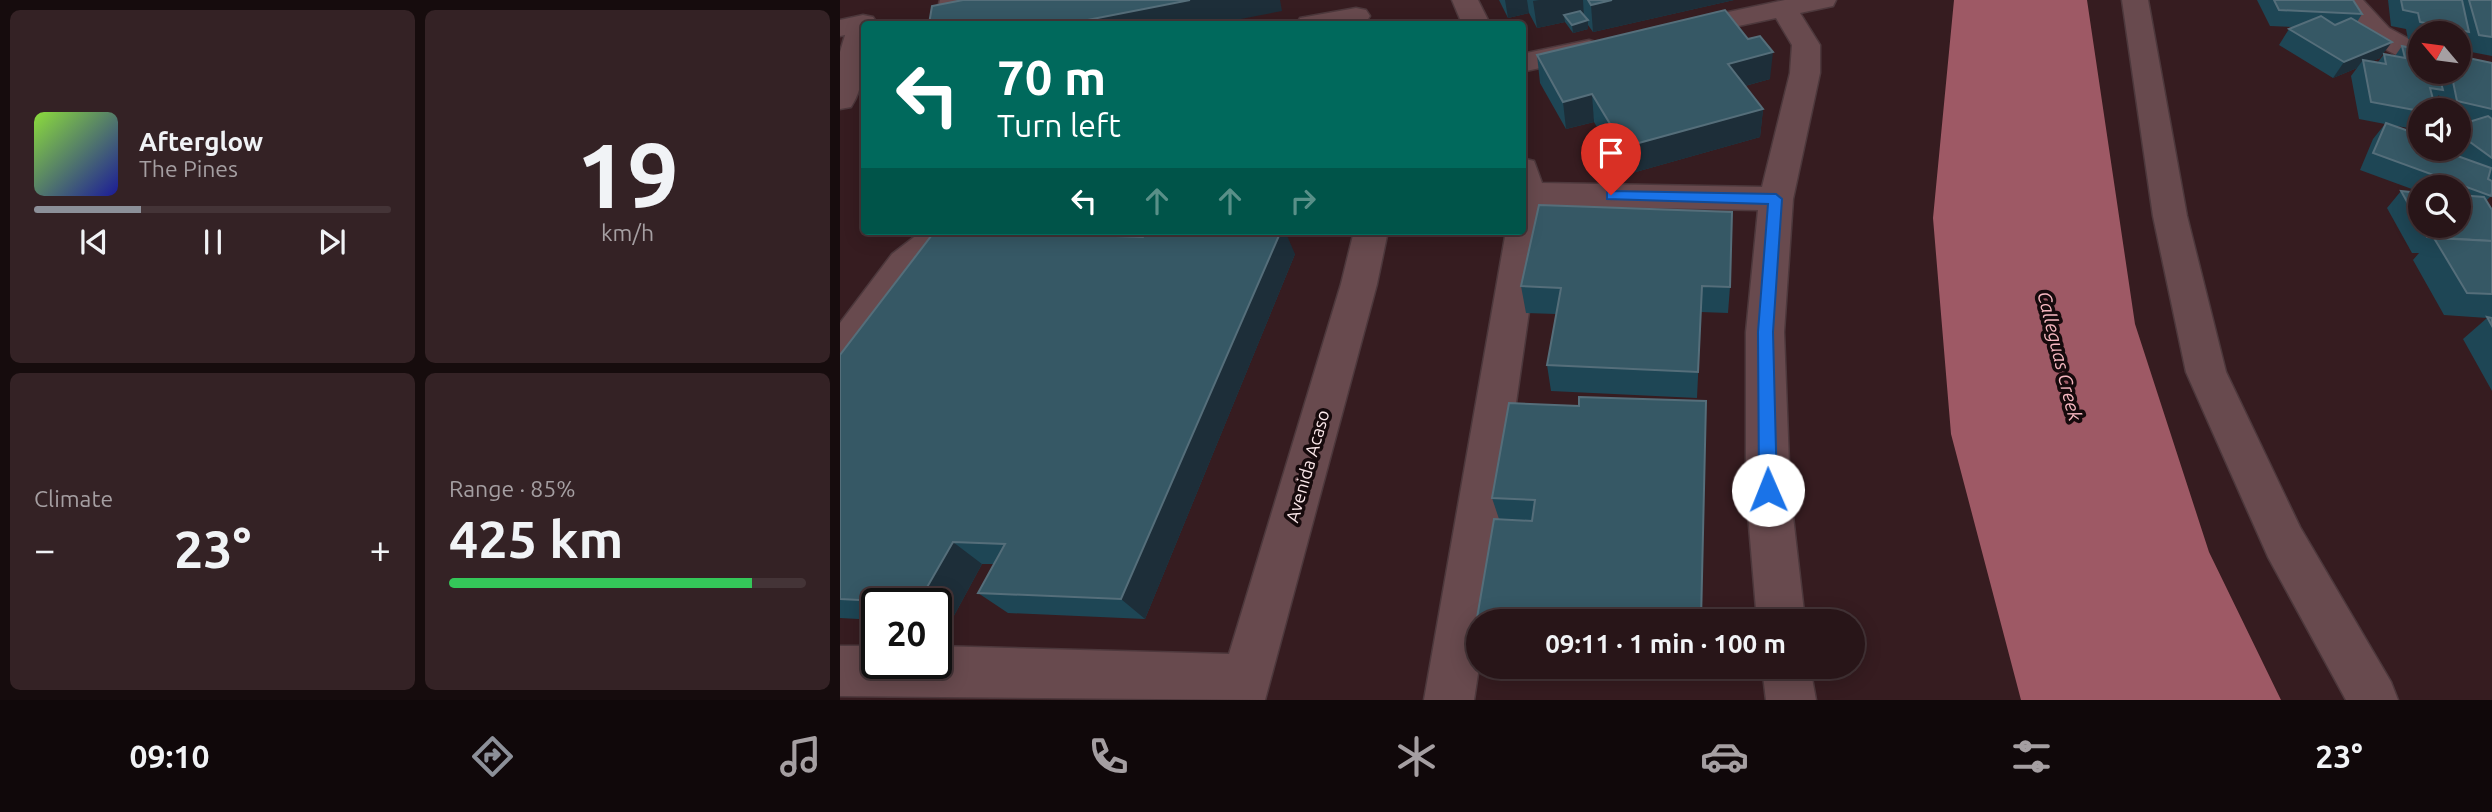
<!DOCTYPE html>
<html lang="en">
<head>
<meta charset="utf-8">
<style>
  :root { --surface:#281518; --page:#342225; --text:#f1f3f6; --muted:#a59fa2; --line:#443437; --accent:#8c9099 }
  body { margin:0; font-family:Ubuntu,sans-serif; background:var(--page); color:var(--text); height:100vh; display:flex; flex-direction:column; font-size:26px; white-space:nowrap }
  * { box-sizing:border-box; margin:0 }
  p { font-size:23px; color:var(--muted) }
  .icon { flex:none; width:38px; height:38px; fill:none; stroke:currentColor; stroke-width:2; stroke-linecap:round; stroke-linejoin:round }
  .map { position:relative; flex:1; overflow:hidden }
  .side { display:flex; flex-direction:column; gap:10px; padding:10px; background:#160c0d; width:840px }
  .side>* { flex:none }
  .banner { position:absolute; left:21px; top:21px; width:665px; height:214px; border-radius:7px; box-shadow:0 4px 18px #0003,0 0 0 2px var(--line); background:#00695c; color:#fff; overflow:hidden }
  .needle { width:46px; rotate:299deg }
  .controls { position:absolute; left:1568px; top:21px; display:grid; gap:14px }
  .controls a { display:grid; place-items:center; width:63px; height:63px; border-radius:50%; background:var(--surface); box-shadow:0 4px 18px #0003,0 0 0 2px var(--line); font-size:35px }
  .speed { position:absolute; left:21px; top:588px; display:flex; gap:14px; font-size:35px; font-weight:700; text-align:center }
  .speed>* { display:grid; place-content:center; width:91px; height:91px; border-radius:50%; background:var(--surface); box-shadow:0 4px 18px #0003,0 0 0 2px var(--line); line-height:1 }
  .speed .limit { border:4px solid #111; border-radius:10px; background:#fff; color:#111 }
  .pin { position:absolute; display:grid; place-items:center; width:60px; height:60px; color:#fff; margin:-72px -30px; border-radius:50% 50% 50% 0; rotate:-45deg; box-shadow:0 0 7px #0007 }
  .pin .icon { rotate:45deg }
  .me { position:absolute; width:77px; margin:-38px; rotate:359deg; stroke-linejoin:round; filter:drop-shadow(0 0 5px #0008) }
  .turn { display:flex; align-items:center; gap:24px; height:147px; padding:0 21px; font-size:32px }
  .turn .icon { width:91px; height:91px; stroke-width:2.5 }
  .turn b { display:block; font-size:49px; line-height:60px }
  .lanes { display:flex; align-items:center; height:66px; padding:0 21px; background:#0003; justify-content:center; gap:35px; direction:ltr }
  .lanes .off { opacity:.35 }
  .big { font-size:52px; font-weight:700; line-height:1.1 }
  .side .widget { flex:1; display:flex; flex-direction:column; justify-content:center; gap:10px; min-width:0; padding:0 24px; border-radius:10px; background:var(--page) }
  .side .dial { align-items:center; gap:0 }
  .dial b { font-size:91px; line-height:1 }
  .song { display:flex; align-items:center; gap:21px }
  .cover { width:84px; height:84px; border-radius:10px; background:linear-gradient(135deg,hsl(90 70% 55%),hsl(240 70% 35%)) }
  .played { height:7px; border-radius:4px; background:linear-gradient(90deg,var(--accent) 30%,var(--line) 30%) }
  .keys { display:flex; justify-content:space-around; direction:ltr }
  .heat { display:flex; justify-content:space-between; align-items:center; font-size:38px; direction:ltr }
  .charge { height:10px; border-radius:5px; background:linear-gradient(90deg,#34c759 85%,var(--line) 0) }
  .side .tiles { flex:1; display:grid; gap:10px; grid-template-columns:repeat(2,1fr) }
  .trip { position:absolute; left:626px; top:609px; width:399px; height:70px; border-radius:35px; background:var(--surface); box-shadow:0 4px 18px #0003,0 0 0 2px var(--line); font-weight:700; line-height:70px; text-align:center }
  .menu { display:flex; height:112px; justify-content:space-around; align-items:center; background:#10080a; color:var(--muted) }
  .menu .icon { width:49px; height:49px }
  .menu .current { color:var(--accent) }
  .menu b { font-size:32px; color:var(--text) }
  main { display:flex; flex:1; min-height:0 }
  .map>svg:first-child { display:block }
  .water { fill:#9e5965 }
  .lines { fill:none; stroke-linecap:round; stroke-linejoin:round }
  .minor-casing { stroke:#4d383c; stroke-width:3 }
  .minor { fill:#684a4e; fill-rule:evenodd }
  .wall { fill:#1e4655; fill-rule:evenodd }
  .shaded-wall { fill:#1d2e39 }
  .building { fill:#365865; stroke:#556e7a; stroke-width:2 }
  .route { fill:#1a73e8; stroke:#114b97; stroke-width:2 }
  .labels { text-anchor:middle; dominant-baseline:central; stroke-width:7; stroke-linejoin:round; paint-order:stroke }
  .street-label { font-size:18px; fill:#fce9eb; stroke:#160a0c }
  .water-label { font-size:19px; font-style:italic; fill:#f7b8c1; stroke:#160a0c }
</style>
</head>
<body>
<main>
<section class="side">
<div class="tiles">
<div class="widget">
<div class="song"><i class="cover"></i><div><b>Afterglow</b><p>The Pines</p></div></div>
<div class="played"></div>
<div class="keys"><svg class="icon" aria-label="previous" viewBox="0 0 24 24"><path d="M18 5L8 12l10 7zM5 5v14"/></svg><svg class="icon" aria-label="pause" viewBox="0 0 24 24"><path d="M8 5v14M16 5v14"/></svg><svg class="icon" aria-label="next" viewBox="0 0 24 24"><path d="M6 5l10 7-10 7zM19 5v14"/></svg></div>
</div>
<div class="widget dial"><b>19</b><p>km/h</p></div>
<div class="widget"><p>Climate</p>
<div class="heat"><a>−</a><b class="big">23°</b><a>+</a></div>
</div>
<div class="widget"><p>Range · 85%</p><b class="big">425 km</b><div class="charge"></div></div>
</div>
</section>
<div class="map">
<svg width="1652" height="700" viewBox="0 0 1652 700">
  <rect width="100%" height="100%" fill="#361c20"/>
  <polygon class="water" points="1114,0 1247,0 1295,324 1369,552 1441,700 1181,700 1111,434 1093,218"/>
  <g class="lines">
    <defs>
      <g id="minor">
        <polygon points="100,0 126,0 122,24 94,24"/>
        <polygon points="612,0 638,0 650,24 622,24"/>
        <polygon points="945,0 996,0 993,6 960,13 980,45 980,73 953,199 944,332 950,490 965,621 917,621 906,490 906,332 918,210 704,206 645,621 639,621 639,667 634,700 584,700 666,231 682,231 682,158 694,161 702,183 922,187 950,73 952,45 936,18 842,38 832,36 828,30 832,24"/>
        <polygon points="1282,0 1308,0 1347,216 1386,372 1460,527 1551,682 1558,700 1506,700 1428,557 1346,372 1313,216"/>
        <path d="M1496 0H1523L1549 28 1580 45V63C1542 54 1518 32 1496 0Z"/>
        <polygon points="516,8 526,10 530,16 526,22 515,24 456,24 460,18"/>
        <path d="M23 15 33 17 37 23 24 24C24 52 27 83 11 107L0 109V52L5 35 0 36V20Z"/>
        <polygon points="749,40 759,43 763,49 759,55 682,72 682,54"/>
        <path d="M82 231H152L147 240C134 244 118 243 105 250 67 268 37 330 14 364L0 368V323L52 254Z"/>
        <polygon points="514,231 548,231 537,284 425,700 0,696 0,646 37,646 37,663 96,663 96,646 389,654 501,284"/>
        <polygon points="922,667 970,667 976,700 926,700"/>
      </g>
    </defs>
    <use href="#minor" class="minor-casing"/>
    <use href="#minor" class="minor"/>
  </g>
  <g class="wall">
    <polygon points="659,0 894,0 753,32 748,25 748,29 733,33 725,22 697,28 689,13 668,18"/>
    <path d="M1417 0H1513L1522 14 1517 22 1540 58 1533 61 1538 62 1544 54 1555 56 1562 46 1580 72H1619L1652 63V192L1651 196 1646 201 1652 210V391L1623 339 1647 318 1604 315 1573 260 1579 253H1572L1547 208 1561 191 1580 193V226H1619V187H1580V192L1520 170 1533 139 1545 124 1519 119 1511 76 1517 68 1493 78 1439 45 1449 29 1453 27 1430 26ZM1599 95 1602 110H1619V121L1626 123 1619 125V149H1602L1606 152 1575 141 1551 125 1580 130V110L1594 101Z"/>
    <polygon points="1548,0 1652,0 1652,56 1626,51 1623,40 1619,45 1619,33 1580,33 1580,41 1568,39 1566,29 1551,26"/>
    <polygon points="697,55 930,79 905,86 923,109 920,137 785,175 754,122 726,129 700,83"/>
    <polygon points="699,205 890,287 888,313 861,312 857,398 711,391 707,365 716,314 686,313 681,286"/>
    <polygon points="455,254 305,619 168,613 138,593 154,564 142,564 110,623 96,622 96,604 37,604 37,620 0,618 0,355"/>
    <polygon points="866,401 639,621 639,661 632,647 659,519 652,498 739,406"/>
    <polygon points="671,667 860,667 859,674"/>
  </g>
  <g class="shaded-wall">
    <polygon points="350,0 440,0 442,11 375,24 227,24"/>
    <polygon points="665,0 687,0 689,13 668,18"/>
    <polygon points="699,0 743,0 744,18 724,15 725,22 697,28 693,1"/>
    <polygon points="772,0 894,0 753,32 751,5"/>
    <polygon points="748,20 748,29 733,33 732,25"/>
    <polygon points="1552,42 1540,58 1524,65 1523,60 1517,68 1493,78 1504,62"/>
    <polygon points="933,52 930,79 886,91 888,64"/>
    <polygon points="752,94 754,122 726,129 723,102"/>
    <polygon points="923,109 920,137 785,175 784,147"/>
    <polygon points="441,231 445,231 455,254 305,619 281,599"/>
    <polygon points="113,542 142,564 110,623 96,614 96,604 78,603"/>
  </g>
  <g class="building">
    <polygon points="123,0 350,0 227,24 89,24 92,6"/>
    <polygon points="748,0 772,0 751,5"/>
    <polygon points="1434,0 1513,0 1522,14 1439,10"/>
    <polygon points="1561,0 1622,0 1629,32 1580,22 1578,13 1563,10"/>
    <polygon points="1629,0 1652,0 1652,37 1639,35"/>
    <polygon points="885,10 908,39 920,36 933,52 888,64 923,109 784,147 752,94 723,102 697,55"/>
    <polygon points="740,11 748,20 732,25 724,15"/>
    <polygon points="1481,16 1495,25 1511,18 1552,42 1504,62 1449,29"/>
    <polygon points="1562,46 1580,50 1580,72 1598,72 1603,90 1590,88 1596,110 1580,110 1580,111 1531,102 1523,60 1546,64 1544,54 1565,58"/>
    <polygon points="1619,56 1652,63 1652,109 1617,101 1611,72 1619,72"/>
    <polygon points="1648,116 1652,119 1652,158 1619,134 1619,125"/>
    <polygon points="1546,123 1577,134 1575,141 1580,143 1580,149 1598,149 1651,168 1648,179 1652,181 1652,192 1651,196 1533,153"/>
    <polygon points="1561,191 1580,193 1580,225"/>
    <polygon points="1619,195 1644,197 1652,210 1652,241 1587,237 1581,226 1619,226"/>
    <polygon points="699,205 892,212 890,287 862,286 858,372 707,365 721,288 681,286"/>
    <polygon points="95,231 136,231 303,237 306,231 441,231 281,599 138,593 165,544 113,542 78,603 0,599 0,355"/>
    <polygon points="1594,238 1652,241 1652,294 1627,293"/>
    <polygon points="1647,317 1652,318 1652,326"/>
    <polygon points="739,397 866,401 861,621 639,621 639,647 632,647 654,519 692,521 695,500 652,498 669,403 739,406"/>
  </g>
  <polygon class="route" points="771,191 936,194 942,199 933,332 937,490 935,495 928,498 922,495 919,490 918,332 928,204 767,199 767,192"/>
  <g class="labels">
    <g class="street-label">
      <text transform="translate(467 466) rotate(-74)">Avenida Acaso</text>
    </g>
    <g class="water-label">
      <text transform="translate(1220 356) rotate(76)">Calleguas Creek</text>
    </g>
  </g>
</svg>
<div class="controls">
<a><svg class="needle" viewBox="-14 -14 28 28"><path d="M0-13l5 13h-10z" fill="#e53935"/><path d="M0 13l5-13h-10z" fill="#a59fa2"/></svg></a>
<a><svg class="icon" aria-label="sound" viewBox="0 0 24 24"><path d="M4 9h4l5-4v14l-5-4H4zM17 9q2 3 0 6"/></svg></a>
<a><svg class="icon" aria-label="search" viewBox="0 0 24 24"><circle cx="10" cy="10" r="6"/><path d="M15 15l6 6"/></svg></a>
</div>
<div class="speed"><div class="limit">20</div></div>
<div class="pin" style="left:771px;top:195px;background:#d93025"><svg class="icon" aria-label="arrive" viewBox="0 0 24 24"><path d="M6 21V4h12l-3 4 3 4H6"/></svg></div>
<svg class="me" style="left:928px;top:490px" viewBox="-20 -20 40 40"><circle r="19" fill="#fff"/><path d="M0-13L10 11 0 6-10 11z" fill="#1a73e8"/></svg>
<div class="trip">09:11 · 1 min · 100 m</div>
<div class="banner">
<div class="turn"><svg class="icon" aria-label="left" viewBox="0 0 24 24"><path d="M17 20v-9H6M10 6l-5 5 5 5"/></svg><div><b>70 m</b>Turn left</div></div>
<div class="lanes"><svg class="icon" aria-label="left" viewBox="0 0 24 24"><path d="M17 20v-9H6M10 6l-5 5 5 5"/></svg><svg class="icon off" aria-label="ahead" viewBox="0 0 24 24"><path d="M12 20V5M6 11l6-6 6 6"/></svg><svg class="icon off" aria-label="ahead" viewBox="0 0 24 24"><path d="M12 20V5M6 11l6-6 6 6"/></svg><svg class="icon off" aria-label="right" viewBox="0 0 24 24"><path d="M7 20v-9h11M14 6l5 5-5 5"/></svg></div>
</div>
</div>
</main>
<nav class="menu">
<b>09:10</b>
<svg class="icon current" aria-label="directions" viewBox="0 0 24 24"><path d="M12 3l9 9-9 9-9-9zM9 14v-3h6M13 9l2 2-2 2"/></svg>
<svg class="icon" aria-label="music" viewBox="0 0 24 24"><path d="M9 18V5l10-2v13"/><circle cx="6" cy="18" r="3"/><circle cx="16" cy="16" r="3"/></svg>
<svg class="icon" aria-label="phone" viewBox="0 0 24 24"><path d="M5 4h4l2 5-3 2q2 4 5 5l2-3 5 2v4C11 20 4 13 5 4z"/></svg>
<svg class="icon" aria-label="climate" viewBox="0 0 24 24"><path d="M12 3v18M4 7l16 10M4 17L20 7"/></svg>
<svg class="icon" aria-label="car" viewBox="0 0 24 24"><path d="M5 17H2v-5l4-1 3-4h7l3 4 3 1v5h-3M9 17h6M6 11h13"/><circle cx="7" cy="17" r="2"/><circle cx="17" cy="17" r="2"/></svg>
<svg class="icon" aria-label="filters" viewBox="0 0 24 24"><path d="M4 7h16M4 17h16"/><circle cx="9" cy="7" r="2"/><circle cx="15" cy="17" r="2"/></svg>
<b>23°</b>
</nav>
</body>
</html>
